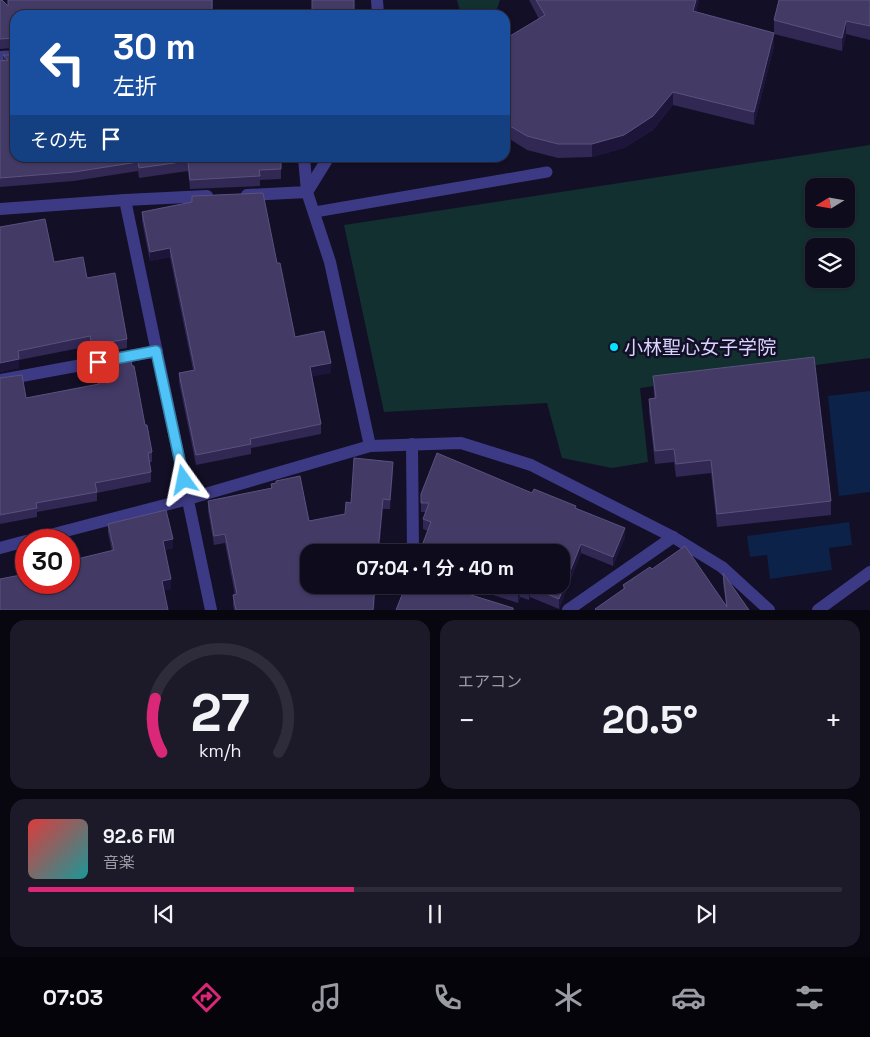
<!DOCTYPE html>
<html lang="ja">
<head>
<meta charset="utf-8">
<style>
  :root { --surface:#0e0b1c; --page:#1c1929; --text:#f1f3f6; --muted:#9b9ba3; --line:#2e2b3b; --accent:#db2777 }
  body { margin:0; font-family:"Space Grotesk","Noto Sans JP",sans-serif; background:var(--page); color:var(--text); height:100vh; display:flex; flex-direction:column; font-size:19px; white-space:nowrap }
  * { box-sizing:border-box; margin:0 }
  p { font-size:16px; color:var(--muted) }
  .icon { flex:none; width:28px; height:28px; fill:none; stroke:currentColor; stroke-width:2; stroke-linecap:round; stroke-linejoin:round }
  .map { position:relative; height:610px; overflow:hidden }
  .side { display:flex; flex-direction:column; gap:10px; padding:10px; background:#08060f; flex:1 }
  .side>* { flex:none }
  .guide { position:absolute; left:10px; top:10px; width:500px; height:152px; border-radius:15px; box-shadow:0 1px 4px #0004,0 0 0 1px var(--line); background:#1a4fa0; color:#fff; overflow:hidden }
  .needle { width:32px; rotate:259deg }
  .buttons { position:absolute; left:805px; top:178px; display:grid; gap:10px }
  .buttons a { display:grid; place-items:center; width:50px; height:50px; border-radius:10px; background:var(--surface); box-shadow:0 1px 4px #0004,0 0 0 1px var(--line); font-size:25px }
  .speed { position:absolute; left:15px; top:529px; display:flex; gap:10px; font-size:25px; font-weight:700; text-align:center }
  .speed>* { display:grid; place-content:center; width:65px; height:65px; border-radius:50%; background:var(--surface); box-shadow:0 1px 4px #0004,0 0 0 1px var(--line); line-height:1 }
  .speed .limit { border:8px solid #d22; background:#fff; color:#111 }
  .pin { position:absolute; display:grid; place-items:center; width:42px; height:42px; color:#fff; margin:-21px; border-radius:10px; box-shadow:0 2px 8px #0006 }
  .me { position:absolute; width:55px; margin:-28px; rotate:348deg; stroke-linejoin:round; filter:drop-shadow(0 0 4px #0008) }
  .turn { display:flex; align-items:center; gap:18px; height:105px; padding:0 20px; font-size:22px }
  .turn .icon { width:65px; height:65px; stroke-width:2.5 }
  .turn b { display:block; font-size:35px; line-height:42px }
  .then { display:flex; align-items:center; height:48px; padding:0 20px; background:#0003; gap:10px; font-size:19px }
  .big { font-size:38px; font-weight:600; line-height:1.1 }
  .side .widget { flex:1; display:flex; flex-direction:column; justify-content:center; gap:8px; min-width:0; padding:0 18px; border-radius:15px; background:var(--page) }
  .side .dial { align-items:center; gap:0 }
  .dial svg { height:130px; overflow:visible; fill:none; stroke:var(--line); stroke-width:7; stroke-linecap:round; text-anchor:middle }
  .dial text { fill:var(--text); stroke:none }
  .song { display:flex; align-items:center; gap:15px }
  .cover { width:60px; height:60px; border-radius:8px; background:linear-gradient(135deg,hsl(0 70% 55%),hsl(180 70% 35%)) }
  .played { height:5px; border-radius:2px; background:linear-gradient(90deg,var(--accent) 40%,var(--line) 40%) }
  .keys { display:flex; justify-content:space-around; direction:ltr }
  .heat { display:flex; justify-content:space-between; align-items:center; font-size:28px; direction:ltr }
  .side .tiles { flex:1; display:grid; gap:10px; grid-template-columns:1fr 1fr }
  .widget:last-child { grid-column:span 2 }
  .trip { position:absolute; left:300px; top:544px; width:270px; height:50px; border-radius:15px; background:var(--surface); box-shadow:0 1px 4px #0004,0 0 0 1px var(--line); font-weight:600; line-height:50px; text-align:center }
  .dock { display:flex; height:80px; justify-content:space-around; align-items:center; background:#06040b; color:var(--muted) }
  .dock .icon { width:35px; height:35px }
  .dock .selected { color:var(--accent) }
  .dock b { font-size:22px; color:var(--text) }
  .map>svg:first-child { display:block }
  .green { fill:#12302f; fill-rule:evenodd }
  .water { fill:#0c2248 }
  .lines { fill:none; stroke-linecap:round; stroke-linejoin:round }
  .lane { stroke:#3d3a85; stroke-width:11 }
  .street { stroke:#3d3a85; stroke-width:12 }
  .wall { fill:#312854 }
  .shaded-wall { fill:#1d163a }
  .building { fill:#433a66; stroke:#5a527e }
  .route-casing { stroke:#337fa1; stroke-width:12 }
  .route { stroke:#4fc3f7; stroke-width:9 }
  .poi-dot { fill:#00e5ff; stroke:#130f26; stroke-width:2 }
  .labels { text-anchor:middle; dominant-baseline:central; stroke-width:5; stroke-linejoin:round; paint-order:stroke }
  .poi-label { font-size:19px; fill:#d9d4ff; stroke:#130f26; text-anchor:start }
</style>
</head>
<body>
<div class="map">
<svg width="870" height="610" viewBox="0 0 870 610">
  <rect width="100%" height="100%" fill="#130f26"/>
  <g class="green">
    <polygon points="457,0 500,0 495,15 461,15"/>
    <path d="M870 145V358L640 388 648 462 612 468 562 458 547 403 384 412 344 225ZM814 186H846V219H814ZM814 246H846V279H814Z"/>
  </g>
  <g class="water">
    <polygon points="870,391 870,492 839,496 828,396"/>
    <polygon points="849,522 852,545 829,548 832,570 770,579 767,555 750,557 747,536"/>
  </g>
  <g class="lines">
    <polyline class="lane" points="315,212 547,172"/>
    <g class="street">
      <polyline points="377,0 378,15"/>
      <polyline points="0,57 15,56"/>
      <polyline points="328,158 307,192 330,262 370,446"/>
      <polyline points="247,195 307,192 304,158"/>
      <polyline points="125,200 207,196"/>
      <polyline points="0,209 125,200 211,610"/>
      <polyline points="0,380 157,351"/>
      <polyline points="412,444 413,552"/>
      <polyline points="31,540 188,499 370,446 461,443 531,465 673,537 722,567 769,610"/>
      <polyline points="0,548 26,541"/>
      <polyline points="568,610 673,537"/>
      <polyline points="818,610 870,572"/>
    </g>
  </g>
  <g class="wall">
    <polygon points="0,0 8,6 213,0 212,15 15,15 15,31 14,31 14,48 0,49"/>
    <polygon points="529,0 699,0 696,12 774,33 774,20 870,0 870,40 846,34 842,51 774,34 774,46 754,125 673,105 653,130 624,148 592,157 558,158 527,150 505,136 505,42 539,19"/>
    <polygon points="3,55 15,55 15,158 281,158 281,179 260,180 260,186 190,189 188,171 139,178 138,171 74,181 0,187 0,61 3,61"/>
    <polygon points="192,196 277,263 295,337 331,373 312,376 321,424 321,434 251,448 251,454 196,465 179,382 179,373 193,370 170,257 150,261 142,221 142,212 192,202"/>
    <polygon points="54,262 87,278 127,339 127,348 92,355 90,346 19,360 19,368 0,372"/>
    <polygon points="95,361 145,425 152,452 152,462 149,462 151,472 151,482 97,493 97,501 37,512 37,517 0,524 0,378 26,398 97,385 95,371"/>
    <polygon points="653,376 831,501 831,515 717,527 711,473 676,477 674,462 655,464 649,412 649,399 654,398"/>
    <polygon points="393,471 390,509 383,509 379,552 309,552 309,585 376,585 374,610 234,610 233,605 233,595 235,595 225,543 214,545 208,511 208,501 271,488 271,484 276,483 276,481 309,521 345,514 351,503"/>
    <polygon points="532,493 576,508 625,537 613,566 581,553 559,609 530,597 529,600 520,597 518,603 463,585 561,585 561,552 423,552 423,543 428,531 423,529 423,519 426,512 421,512 421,494"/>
    <polygon points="108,524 173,548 165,550 171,589 164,590 26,582 112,551 108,533"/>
    <polygon points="652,569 726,605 723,583 723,573 749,610 595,610 623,590 623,585"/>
  </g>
  <g class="shaded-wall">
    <polygon points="696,0 699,0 693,25 693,11"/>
    <polygon points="846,21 846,34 842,51 842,38"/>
    <polygon points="774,33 774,46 754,125 754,112"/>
    <polygon points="673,92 673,105 653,130 624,148 592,157 592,144"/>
    <polygon points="170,248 170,257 150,261 150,252"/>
    <polygon points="19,359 19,368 0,372 0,363"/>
    <polygon points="331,363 331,373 310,377 310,367"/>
    <polygon points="393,462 393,471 390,509 390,500"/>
    <polygon points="383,499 383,509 379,552 378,552"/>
    <polygon points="625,528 625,537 613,566 613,557"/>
    <polygon points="173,539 173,548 163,550 163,541"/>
    <polygon points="581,544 581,553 559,609 559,599"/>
    <polygon points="171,579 171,589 162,591 162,581"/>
    <polygon points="375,585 376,585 374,610 373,610"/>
    <polygon points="520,587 520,597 518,603 518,593"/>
    <polygon points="530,587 530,597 529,600 529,591"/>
  </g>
  <g class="building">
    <polygon points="0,0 2,0 8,6 8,0 212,0 212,11 146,10 146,15 15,15 15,21 13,21 14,38 0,39"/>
    <rect x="312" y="0" width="42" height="15"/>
    <polygon points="536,0 696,0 693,11 774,33 754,112 673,92 653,116 624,135 592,144 558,144 527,136 505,123 505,42 510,36 545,15"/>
    <polygon points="779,0 870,0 870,26 846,21 842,38 774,20"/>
    <polygon points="3,55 15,55 15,158 281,158 281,169 259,170 260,176 190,180 188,161 139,168 138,162 74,172 0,178 0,61 8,60"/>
    <polygon points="263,193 277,263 280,263 295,337 324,331 331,363 310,367 321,424 250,439 251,444 196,455 179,373 195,370 170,248 150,252 142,212 192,202 192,196"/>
    <polygon points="45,219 54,262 83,257 87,278 115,273 127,339 92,345 90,336 18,351 19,359 0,363 0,227"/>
    <polygon points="130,355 132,366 134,366 145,425 147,425 152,452 148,453 151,472 95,483 97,492 36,503 37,508 0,515 0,378 22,375 26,398 99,384 95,361"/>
    <polygon points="814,357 831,501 717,514 711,460 676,464 674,449 655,451 649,399 656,398 653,376"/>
    <polygon points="437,453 532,493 534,489 576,506 575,508 625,528 613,557 581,544 559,599 530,587 529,591 520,587 518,593 492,585 561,585 561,552 430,552 432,547 423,543 431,522 423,519 429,503 421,503 421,494"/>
    <polygon points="354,458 393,462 390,500 383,499 378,552 309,552 309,585 375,585 373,610 236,610 233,595 237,594 225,534 214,536 208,501 272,488 271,484 276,483 276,481 300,476 309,521 345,514 346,502 351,503"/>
    <polygon points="166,510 173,539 163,541 171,579 162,581 168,610 0,610 0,579 26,574 26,582 69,582 69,561 114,550 108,524"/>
    <polygon points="685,546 727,607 723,573 749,610 596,610 595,609 625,588 623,585 650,567 652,569"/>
    <polygon points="406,585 439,585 513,608 513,610 396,610"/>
  </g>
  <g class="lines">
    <defs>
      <polyline id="route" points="98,362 156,351 184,480"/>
    </defs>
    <use href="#route" class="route-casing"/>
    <use href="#route" class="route"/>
  </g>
  <circle class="poi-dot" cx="614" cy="347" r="5"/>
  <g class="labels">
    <g class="poi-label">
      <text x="624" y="347">小林聖心女子学院</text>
    </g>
  </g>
</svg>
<div class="buttons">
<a><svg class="needle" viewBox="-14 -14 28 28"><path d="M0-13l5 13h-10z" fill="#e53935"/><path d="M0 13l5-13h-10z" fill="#9b9ba3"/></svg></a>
<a><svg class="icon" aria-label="layers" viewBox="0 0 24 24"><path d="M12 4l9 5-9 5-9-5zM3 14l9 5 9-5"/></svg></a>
</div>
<div class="speed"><div class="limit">30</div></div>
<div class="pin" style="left:98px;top:362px;background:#d93025"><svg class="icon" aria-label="arrive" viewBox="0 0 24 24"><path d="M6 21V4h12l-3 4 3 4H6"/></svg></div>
<svg class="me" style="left:184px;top:480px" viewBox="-20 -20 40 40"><path d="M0-17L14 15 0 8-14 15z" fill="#4fc3f7" stroke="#fff" stroke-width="4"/></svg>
<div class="trip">07:04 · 1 分 · 40 m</div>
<div class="guide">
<div class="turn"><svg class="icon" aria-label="left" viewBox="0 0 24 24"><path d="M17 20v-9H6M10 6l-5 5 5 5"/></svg><div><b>30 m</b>左折</div></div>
<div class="then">その先<svg class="icon" aria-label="arrive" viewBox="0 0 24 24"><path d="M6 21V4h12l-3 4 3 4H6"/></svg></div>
</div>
</div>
<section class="side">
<div class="tiles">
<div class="widget dial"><svg viewBox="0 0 100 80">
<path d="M14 69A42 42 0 1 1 86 69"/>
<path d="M14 69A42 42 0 0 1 10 36" stroke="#db2777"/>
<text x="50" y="56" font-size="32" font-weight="700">27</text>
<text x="50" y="72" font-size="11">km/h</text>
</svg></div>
<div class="widget"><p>エアコン</p>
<div class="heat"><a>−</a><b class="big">20.5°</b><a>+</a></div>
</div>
<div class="widget">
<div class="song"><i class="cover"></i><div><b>92.6 FM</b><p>音楽</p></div></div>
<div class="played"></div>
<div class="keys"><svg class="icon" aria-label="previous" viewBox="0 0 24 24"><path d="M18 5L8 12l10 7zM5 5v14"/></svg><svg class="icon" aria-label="pause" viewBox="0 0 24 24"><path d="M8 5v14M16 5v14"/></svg><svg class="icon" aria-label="next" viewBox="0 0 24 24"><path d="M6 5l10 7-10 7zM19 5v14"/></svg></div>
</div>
</div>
</section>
<nav class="dock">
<b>07:03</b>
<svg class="icon selected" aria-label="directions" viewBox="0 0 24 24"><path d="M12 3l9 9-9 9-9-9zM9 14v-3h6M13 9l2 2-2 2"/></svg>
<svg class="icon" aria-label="music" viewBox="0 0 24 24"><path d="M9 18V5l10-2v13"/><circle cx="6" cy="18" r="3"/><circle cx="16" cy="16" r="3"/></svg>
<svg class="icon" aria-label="phone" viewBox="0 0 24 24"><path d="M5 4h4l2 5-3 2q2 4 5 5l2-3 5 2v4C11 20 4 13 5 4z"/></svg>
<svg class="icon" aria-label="climate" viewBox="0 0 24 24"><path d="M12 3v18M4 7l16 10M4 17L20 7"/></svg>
<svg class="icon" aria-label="car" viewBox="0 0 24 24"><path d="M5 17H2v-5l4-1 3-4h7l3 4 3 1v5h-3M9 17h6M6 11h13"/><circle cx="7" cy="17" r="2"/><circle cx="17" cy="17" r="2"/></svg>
<svg class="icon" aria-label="filters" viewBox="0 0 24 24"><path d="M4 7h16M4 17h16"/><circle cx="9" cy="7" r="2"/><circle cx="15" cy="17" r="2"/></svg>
</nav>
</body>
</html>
